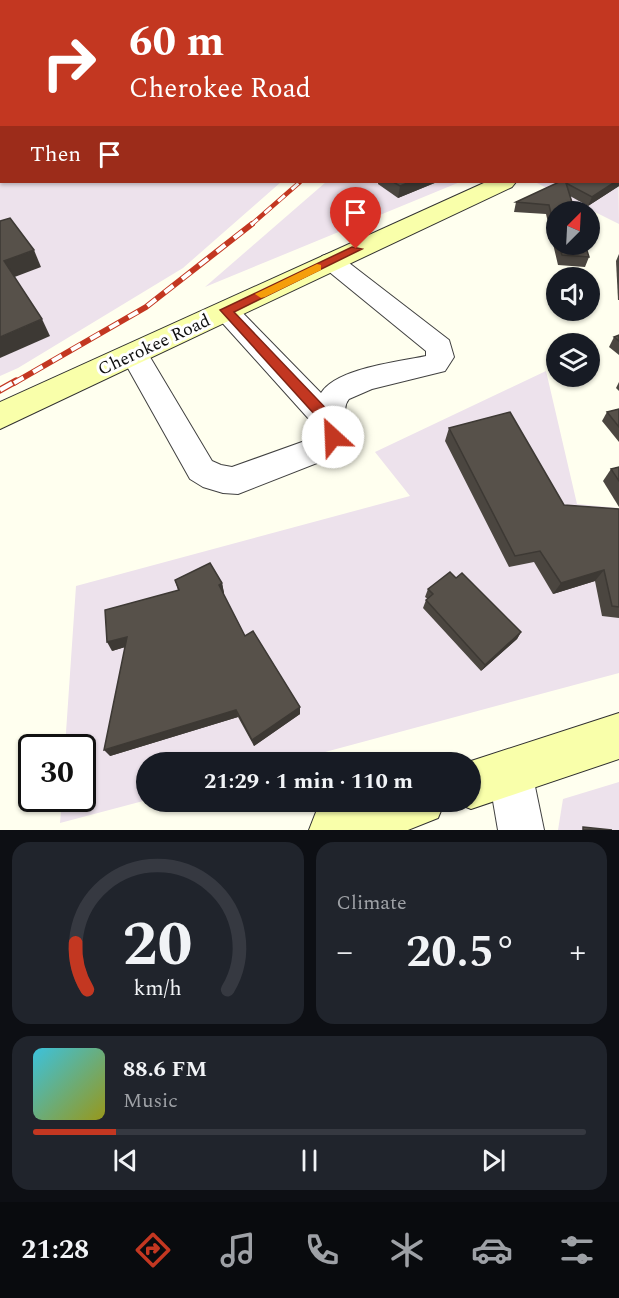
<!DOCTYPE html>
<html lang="en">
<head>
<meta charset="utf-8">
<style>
  :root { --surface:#171b24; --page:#20242c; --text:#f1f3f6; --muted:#9ea1a6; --line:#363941; --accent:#c33721 }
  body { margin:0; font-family:Spectral,serif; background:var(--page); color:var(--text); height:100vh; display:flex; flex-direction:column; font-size:22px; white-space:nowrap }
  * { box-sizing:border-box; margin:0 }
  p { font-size:20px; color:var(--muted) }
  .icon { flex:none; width:33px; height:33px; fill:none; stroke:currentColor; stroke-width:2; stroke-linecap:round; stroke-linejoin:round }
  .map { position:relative; height:830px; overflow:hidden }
  .drawer { display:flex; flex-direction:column; gap:12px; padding:12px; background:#0d0f14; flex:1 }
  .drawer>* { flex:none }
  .top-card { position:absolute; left:0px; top:0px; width:620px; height:183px; box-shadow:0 2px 4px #0004; background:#c33721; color:#fff; overflow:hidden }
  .needle { width:39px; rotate:24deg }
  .tools { position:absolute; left:546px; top:201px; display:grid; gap:12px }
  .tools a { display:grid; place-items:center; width:54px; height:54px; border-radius:50%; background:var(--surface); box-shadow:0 2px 4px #0004; font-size:30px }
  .speed { position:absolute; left:18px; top:734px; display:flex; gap:12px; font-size:30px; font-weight:700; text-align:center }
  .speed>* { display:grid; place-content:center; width:78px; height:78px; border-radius:50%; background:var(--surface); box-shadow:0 2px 4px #0004; line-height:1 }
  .speed .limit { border:3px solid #111; border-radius:9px; background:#fff; color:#111 }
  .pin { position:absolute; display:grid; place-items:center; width:51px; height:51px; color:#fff; margin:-62px -26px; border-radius:50% 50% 50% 0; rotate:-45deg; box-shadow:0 0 6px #0007 }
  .pin .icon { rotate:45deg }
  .me { position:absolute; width:66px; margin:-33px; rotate:335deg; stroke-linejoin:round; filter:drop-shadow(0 0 4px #0008) }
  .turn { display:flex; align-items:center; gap:21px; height:126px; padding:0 30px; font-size:27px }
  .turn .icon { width:78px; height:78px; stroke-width:2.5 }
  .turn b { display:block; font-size:42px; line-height:51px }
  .then { display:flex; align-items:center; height:57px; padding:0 30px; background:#0003; gap:12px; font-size:22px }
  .big { font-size:45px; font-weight:700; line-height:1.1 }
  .drawer .card { flex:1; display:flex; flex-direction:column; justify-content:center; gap:9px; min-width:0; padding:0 21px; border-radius:18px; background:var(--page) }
  .drawer .dial { align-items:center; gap:0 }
  .dial svg { height:156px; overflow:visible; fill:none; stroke:var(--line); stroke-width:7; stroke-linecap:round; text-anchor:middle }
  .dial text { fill:var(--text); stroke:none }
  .song { display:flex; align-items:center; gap:18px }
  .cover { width:72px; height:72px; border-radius:9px; background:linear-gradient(135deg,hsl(190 70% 55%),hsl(60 70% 35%)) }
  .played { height:6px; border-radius:3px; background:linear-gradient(90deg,var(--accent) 15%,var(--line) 15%) }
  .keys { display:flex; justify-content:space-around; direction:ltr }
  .heat { display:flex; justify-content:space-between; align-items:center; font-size:33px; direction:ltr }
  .drawer .tiles { flex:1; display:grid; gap:12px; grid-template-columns:1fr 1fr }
  .card:last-child { grid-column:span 2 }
  .trip { position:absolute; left:136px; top:752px; width:345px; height:60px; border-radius:30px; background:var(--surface); box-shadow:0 2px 4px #0004; font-weight:700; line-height:60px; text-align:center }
  .dock { display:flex; height:96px; justify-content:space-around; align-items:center; background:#090b0e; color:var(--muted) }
  .dock .icon { width:42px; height:42px }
  .dock .current { color:var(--accent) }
  .dock b { font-size:27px; color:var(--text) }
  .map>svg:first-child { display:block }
  .industrial { fill:#ede2ec }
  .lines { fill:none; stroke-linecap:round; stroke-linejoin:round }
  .street-casing { stroke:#414141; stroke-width:2 }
  .secondary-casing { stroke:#303030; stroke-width:2 }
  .street { fill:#fff; fill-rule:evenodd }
  .secondary { fill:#f9ffaa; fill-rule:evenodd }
  .rail-far3-casing { stroke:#c33721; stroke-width:4 }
  .rail-far2-casing { stroke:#c33721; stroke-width:4.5 }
  .rail-far1-casing { stroke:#c33721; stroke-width:6 }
  .rail-casing { stroke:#c33721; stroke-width:7 }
  .rail-far3 { stroke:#fff; stroke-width:2; stroke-dasharray:8; stroke-linecap:butt }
  .rail-far2 { stroke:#fff; stroke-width:3; stroke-dasharray:9; stroke-linecap:butt }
  .rail-far1 { stroke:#fff; stroke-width:4; stroke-dasharray:11; stroke-linecap:butt }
  .rail { stroke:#fff; stroke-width:4.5; stroke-dasharray:14; stroke-linecap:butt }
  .wall { fill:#4b4640 }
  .shaded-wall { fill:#3d3934 }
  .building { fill:#57514a; stroke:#3d3934; stroke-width:1.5 }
  .route { fill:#c33721; stroke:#7f2415; stroke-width:1.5 }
  .slow { fill:#f59e0b }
  .labels { text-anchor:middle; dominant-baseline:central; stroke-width:6; stroke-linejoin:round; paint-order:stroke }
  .street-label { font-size:18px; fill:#0e0e0e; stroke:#fff }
</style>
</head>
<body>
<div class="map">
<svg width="619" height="830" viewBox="0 0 619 830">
  <rect width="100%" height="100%" fill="#ffffef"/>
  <g class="industrial">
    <polygon points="0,0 486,0 2,2 2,182 281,182 183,268 18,368 0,376"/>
    <polygon points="618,154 619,224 535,182 618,182"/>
    <polygon points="326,182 460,182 205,287"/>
    <polygon points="546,371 577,504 619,508 619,673 288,762 147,762 147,800 60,823 62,798 82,798 82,747 65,747 76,586 410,496 375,452"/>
    <polygon points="619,782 619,830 558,830 563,799"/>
  </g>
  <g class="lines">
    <defs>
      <g id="street">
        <path d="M331 253 340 256 449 340 454 357 445 371 372 389 349 399C342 408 347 415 348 424 349 434 345 445 340 454L238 494 223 493 203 487 190 479 120 354 124 347 134 344 144 347 212 461 221 465 232 467 316 437V427L217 317 213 311 217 305 226 302 235 305 321 393C337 368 398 362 426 356V351L322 266 319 261 322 256Z"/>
        <polygon points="510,750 525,757 532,772 544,830 498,830 488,772 495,757"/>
      </g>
      <g id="secondary">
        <polygon points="619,125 619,138 618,138 618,125"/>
        <polygon points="486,182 516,182 512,187 0,429 0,402"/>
        <polygon points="619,713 619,759 471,809 454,802 471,801 471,762 468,762"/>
        <polygon points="346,801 445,801 438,818 408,830 309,830 316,812"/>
      </g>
    </defs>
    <use href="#street" class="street-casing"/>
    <use href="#secondary" class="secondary-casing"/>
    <use href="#street" class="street"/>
    <use href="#secondary" class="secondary"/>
    <defs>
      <g id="rail-far3">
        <polyline points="0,66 2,64"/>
        <polyline points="0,99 2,97"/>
      </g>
      <polyline id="rail-far2" points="251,225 300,182"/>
      <polyline id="rail-far1" points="14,383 146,307 252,224"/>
      <polyline id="rail" points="0,390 16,381"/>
    </defs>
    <use href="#rail-far3" class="rail-far3-casing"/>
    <use href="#rail-far2" class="rail-far2-casing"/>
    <use href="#rail-far1" class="rail-far1-casing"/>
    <use href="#rail" class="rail-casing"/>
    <use href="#rail-far3" class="rail-far3"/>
    <use href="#rail-far2" class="rail-far2"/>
    <use href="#rail-far1" class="rail-far1"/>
    <use href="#rail" class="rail"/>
  </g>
  <g class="wall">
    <polygon points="619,164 619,186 588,206 570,196 556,212 556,244 585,244 589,257 585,267 558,265 546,214 514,212 516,202"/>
    <polygon points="378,182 437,182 398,198 378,184"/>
    <polygon points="619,254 619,300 618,300 616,261"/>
    <polygon points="619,335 619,355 609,347 614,337"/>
    <polygon points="619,382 619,391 616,388"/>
    <polygon points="619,409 619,442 602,421 607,412"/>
    <polygon points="449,428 564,505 619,509 619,618 602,616 595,581 553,594 534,562 509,567 445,441"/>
    <polygon points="619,467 619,507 603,481 611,469"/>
    <polygon points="456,578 521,632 517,639 481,671 423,608 426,600 428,599 425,597 428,589"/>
    <polygon points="175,580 222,583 224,593 223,594 245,636 300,714 254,746 238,717 110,756 125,647 112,651 178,590"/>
  </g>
  <g class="shaded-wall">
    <polygon points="619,179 619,186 588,206 592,197 615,182 618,182"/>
    <polygon points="410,182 437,182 398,198 400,186"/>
    <polygon points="34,250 41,267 12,278 4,261"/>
    <polygon points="42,319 50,336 0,358 0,337"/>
    <polygon points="604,570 595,581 553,594 561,583"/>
    <polygon points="222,583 224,593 221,595 219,585"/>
    <polygon points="521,632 517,639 481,671 485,665"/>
    <polygon points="127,637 132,645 112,651 107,642"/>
    <polygon points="300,707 300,714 254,746 252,740"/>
    <polygon points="236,710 238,717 110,756 104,750"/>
  </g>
  <g class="building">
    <polygon points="36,0 106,0 105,2 34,2"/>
    <polygon points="618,164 619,164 619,179 618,180"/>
    <polygon points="393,182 410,182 400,186"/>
    <polygon points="559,182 615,182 592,197 566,183 575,212 556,212 556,234 549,205 516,202"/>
    <polygon points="10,218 34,250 4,261 42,319 0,337 0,221"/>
    <polygon points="559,244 585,244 589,257 562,255"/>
    <polygon points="619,335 619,341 614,337"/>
    <polygon points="619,409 619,427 607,412"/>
    <polygon points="510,412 564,505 619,509 619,607 612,606 604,570 561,583 540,551 515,556 449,428"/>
    <polygon points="619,467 619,481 611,469"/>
    <polygon points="210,563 222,583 219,585 245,636 253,631 300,707 252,740 236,710 104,750 127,637 107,642 105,610 179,590 175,580"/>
    <polygon points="450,572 456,578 462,573 521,632 485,665 426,600 433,594 428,589"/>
    <polygon points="583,827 612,830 583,830"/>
  </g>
  <polygon class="route" points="352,247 362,249 234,312 338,421 340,437 333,443 326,437 326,427 220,310"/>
  <polygon class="slow" points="317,264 321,265 321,270 265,297 261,298 255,294"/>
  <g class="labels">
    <g class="street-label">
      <text transform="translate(154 345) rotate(-25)">Cherokee Road</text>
    </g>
  </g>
</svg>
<div class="tools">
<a><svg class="needle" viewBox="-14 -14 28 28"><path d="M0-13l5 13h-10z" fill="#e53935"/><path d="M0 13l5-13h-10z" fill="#9ea1a6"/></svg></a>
<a><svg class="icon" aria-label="sound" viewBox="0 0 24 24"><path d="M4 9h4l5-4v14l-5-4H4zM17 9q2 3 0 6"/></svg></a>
<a><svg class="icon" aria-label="layers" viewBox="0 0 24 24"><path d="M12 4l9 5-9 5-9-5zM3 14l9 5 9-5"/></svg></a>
</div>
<div class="speed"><div class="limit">30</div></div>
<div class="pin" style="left:356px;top:249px;background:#d93025"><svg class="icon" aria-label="arrive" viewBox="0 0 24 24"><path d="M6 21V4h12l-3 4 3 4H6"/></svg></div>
<svg class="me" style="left:333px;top:437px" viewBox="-20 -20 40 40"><circle r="19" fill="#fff"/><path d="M0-13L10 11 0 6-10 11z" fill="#c33721"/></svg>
<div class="trip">21:29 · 1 min · 110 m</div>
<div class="top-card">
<div class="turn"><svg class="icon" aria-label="right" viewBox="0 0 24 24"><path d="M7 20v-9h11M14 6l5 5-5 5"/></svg><div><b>60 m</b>Cherokee Road</div></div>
<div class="then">Then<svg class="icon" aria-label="arrive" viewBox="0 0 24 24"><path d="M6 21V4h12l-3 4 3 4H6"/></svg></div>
</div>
</div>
<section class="drawer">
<div class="tiles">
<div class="card dial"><svg viewBox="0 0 100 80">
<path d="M14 69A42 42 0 1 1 86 69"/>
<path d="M14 69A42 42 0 0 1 8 45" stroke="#c33721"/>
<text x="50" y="56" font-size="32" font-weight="700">20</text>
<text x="50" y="72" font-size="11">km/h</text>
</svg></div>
<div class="card"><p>Climate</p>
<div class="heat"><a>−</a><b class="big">20.5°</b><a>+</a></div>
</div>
<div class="card">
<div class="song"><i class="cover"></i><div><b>88.6 FM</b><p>Music</p></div></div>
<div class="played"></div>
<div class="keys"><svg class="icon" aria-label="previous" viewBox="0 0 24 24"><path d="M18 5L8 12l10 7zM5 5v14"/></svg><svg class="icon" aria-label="pause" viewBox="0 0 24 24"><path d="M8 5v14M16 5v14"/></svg><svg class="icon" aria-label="next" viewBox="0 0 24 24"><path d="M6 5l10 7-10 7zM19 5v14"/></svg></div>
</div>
</div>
</section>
<nav class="dock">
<b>21:28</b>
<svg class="icon current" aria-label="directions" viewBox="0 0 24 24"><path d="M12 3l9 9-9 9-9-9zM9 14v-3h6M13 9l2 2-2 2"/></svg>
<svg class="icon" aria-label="music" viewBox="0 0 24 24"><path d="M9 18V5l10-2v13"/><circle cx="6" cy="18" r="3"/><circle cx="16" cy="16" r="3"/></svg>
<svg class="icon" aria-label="phone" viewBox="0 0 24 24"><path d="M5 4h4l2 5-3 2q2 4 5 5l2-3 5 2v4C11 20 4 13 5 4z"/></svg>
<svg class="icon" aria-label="climate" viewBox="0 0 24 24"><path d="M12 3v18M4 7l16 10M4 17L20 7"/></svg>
<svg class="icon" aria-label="car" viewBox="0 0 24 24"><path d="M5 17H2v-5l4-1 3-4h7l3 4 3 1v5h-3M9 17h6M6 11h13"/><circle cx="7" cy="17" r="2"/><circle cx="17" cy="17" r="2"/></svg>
<svg class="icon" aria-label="filters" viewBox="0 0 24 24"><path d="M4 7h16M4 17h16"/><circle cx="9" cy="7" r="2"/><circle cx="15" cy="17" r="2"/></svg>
</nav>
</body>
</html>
